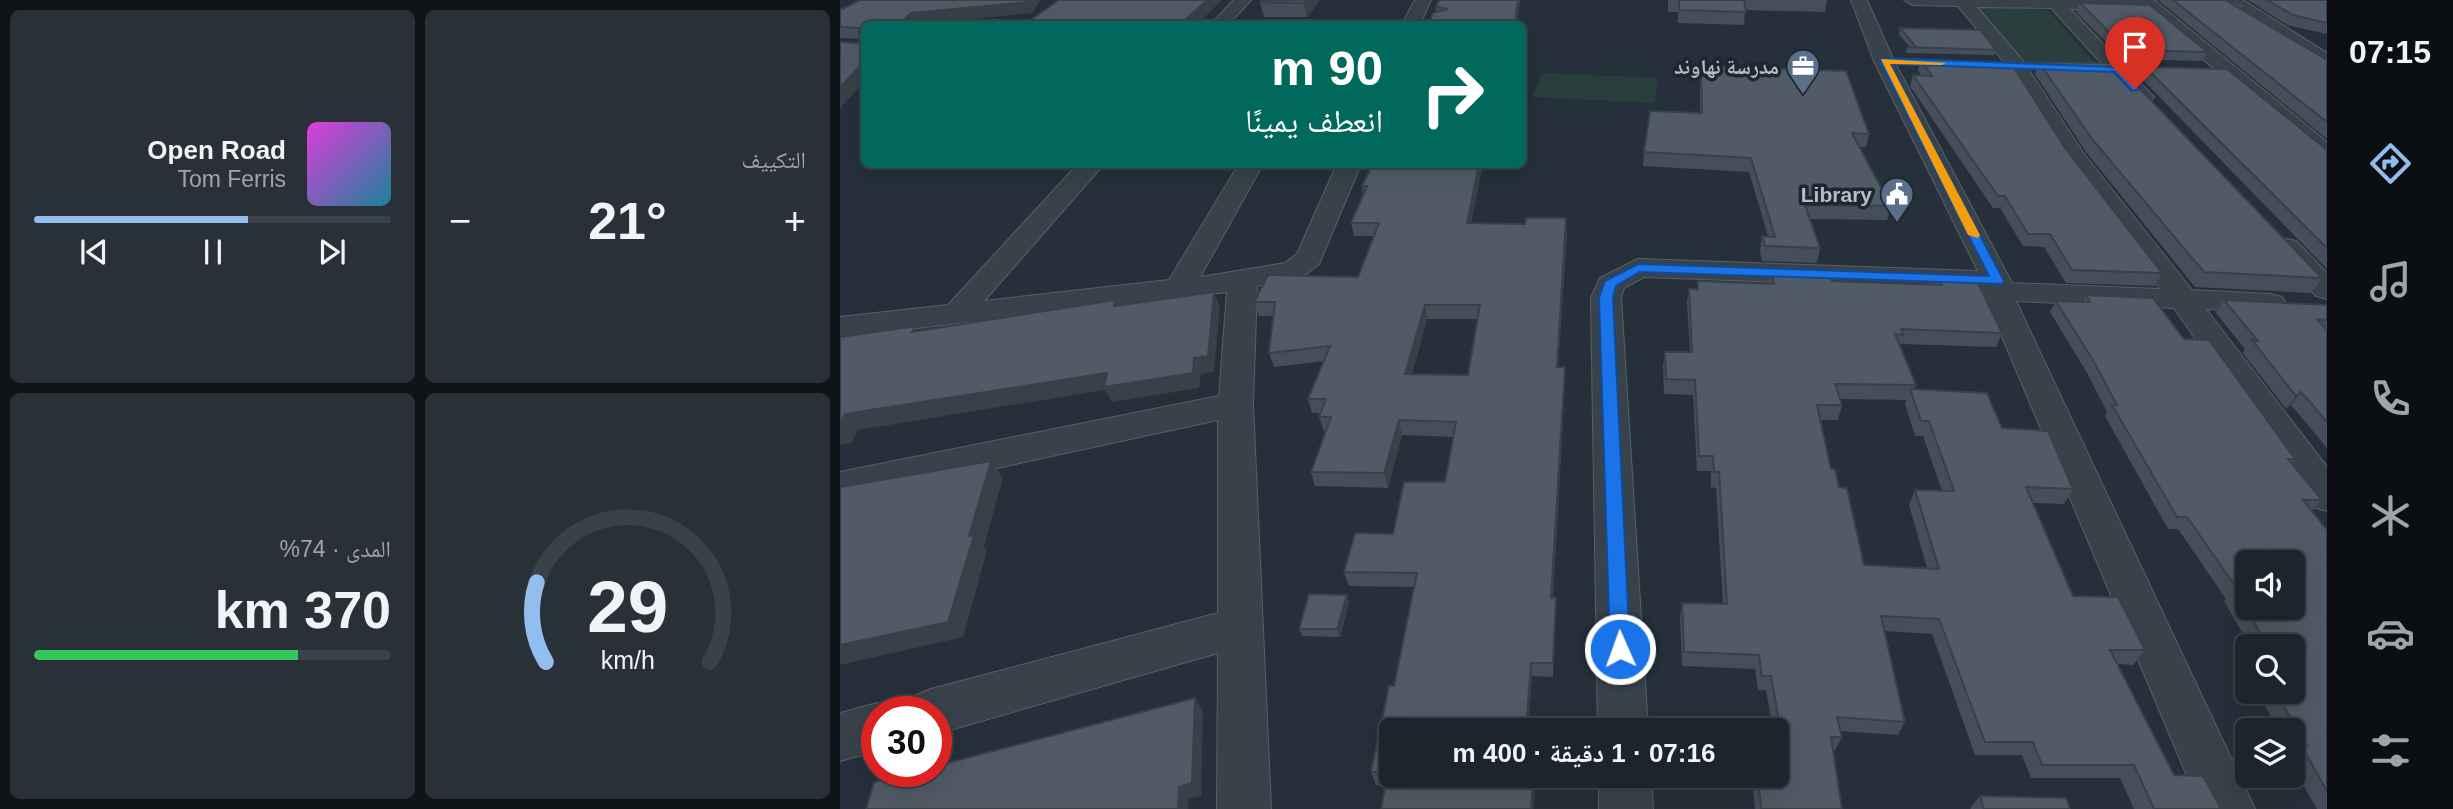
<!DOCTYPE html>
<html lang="ar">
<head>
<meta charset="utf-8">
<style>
  :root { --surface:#1c242c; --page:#293038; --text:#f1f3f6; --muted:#a0a4a9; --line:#3a4148; --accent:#91beee }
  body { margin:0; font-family:Arial,"Noto Naskh Arabic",sans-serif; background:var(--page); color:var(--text); direction:rtl; height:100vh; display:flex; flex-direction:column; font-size:26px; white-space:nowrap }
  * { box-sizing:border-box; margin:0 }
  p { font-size:23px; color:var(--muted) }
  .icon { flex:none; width:38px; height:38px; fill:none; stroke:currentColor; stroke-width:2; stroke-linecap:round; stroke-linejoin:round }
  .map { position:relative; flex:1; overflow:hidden; direction:ltr }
  .drawer { display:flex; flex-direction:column; gap:10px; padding:10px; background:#0f1418; width:840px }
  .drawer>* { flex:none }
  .guide { position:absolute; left:21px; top:21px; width:665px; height:147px; border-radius:10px; box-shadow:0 7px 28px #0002,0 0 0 2px var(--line); direction:rtl; background:#00695c; color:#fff; overflow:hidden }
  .controls { position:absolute; left:1395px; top:550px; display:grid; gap:14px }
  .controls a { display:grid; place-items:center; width:70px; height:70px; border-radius:10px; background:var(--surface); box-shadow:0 7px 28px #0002,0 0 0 2px var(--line); font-size:35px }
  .speed { position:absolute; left:21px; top:696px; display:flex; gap:14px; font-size:35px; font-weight:700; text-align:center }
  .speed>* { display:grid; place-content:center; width:91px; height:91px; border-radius:50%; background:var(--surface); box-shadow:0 7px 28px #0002,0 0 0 2px var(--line); line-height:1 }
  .speed .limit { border:10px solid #d22; background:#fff; color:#111 }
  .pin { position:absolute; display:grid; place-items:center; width:60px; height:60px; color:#fff; margin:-72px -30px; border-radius:50% 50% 50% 0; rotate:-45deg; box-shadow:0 0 7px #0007 }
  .pin .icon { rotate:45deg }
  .me { position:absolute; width:77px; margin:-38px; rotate:358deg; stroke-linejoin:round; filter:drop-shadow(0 0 5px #0008) }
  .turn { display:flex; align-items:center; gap:24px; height:147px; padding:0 28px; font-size:32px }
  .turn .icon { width:91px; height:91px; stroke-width:2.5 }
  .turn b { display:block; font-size:49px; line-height:60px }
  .big { font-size:52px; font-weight:800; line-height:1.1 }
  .drawer .widget { flex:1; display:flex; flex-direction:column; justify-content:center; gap:10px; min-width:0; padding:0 24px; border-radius:10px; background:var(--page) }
  .drawer .dial { align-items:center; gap:0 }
  .dial svg { height:182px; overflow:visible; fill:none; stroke:var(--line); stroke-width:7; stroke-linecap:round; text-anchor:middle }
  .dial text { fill:var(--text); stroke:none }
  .song { display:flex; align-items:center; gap:21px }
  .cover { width:84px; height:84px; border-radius:10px; background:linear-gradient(135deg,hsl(300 70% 55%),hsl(190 70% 35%)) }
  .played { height:7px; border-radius:4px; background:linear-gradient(90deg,var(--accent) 60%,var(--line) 60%) }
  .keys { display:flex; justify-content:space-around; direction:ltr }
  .heat { display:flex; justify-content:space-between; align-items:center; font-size:38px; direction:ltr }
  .charge { height:10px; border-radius:5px; background:linear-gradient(90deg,#34c759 74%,var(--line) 0) }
  .drawer .tiles { flex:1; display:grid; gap:10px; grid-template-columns:repeat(2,1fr) }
  .trip { position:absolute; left:539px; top:718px; width:410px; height:70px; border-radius:10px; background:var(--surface); box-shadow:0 7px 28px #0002,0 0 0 2px var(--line); font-weight:800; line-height:70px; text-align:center; direction:rtl }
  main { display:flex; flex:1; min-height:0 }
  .tabs { display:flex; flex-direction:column; width:126px; justify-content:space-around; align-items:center; background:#0b0e12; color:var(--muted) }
  .tabs .icon { width:49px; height:49px }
  .tabs .current { color:var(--accent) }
  .tabs b { font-size:32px; color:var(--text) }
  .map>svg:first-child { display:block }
  .green { fill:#2a3e3d }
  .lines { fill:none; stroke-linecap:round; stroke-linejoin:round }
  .minor-casing { stroke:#576068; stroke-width:2 }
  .minor { fill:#38424a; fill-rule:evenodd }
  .wall { fill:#454e59; fill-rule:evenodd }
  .shaded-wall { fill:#384048 }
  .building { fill:#505b67; stroke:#384048; stroke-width:2; fill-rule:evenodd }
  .route { fill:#1a73e8; stroke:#114b97; stroke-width:2 }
  .slow { fill:#f59e0b }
  .labels { text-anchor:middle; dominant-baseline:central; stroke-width:7; stroke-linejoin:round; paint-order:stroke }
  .far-poi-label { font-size:21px; font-weight:bold; fill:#b4bdc6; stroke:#1e272f; text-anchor:end }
</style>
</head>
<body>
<main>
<nav class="tabs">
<b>07:15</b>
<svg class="icon current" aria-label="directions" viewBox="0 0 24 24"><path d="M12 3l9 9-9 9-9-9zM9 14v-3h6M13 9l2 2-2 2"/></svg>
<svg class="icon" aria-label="music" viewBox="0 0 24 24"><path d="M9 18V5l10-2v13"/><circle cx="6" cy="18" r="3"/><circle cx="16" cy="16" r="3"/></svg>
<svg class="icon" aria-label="phone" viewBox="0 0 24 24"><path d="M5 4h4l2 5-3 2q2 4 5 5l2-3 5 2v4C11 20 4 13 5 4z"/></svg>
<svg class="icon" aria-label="climate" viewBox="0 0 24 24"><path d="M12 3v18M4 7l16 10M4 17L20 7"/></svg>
<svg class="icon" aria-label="car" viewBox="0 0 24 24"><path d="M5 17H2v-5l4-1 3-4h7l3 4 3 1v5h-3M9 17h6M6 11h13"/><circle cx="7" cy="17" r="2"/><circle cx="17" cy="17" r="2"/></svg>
<svg class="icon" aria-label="filters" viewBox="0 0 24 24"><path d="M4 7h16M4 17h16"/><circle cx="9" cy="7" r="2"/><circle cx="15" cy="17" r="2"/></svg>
</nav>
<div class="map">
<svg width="1487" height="809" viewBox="0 0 1487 809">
  <rect width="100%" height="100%" fill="#25303a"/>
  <g class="green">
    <polygon points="1137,6 1208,10 1258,66 1180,64"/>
    <polygon points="702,73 818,78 814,103 692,97"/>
  </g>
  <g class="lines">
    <defs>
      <g id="minor">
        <polygon points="394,0 411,0 389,24 371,24"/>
        <polygon points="575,0 591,0 580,24 562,24"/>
        <polygon points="1011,0 1027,0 1054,61 1172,283 1320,289 1222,158 1168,67 1118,6 1072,5 1064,0 1314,0 1487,142 1487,161 1479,159 1307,11 1230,9 1310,93 1314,97 1310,101 1296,101 1211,8 1137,7 1183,61 1244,154 1352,290 1431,294 1442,297 1446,303 1442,309 1431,312 1366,309 1487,467 1487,511 1473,507 1334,308 1176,301 1415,809 1361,809 1142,289 804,277 784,288 781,298 808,730 758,730 751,298 760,278 798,259 1138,271 1034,61"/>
        <polygon points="1383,0 1403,0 1487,53 1487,68"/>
        <polygon points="238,164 264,164 144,301 329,280 399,164 423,164 360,277 445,263 457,254 497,164 521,164 479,264 465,275 417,286 413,404 431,809 377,809 378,653 96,734 96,712 67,712 74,696 91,689 378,613 378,420 0,502 0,472 379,396 387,292 0,337 0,317 108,305"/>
        <polygon points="1446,239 1456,241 1487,273 1487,299 1476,296 1432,247 1436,241"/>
        <polygon points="37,703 55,712 37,712 37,751 0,761 0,713"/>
        <polygon points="759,775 811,775 813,809 759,809"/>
      </g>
    </defs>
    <use href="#minor" class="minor-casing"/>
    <use href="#minor" class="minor"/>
  </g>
  <g class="wall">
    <polygon points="20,0 200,0 192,13 77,24 0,108 0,42 19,43 19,39 0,38 0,10"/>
    <polygon points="422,0 480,0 467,17 424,17 420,2"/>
    <polygon points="599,0 680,0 677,24 589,24 596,13 596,7"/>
    <polygon points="828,0 987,0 985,12 905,10 904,25 838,23 838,12 828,12"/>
    <polygon points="1318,0 1397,0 1404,4 1401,9 1487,60 1487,139"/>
    <polygon points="1408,0 1487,0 1487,34 1447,25"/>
    <polygon points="1240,3 1367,52 1362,61 1283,59 1236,12"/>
    <polygon points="1060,28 1156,50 1154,55 1066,53 1067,47 1070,47 1059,34"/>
    <polygon points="1081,60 1225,148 1322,273 1315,286 1226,283 1204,247 1183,246 1160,208 1153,208 1070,86 1073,75 1081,75 1078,70"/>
    <polygon points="1199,62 1482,278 1471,293 1355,287 1246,152 1195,74"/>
    <polygon points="861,66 1029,134 1026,147 1019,147 1051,206 1047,220 970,219 980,248 977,263 922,261 920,251 922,236 928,236 909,172 803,166 804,152 860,113 860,78"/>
    <polygon points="1305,67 1487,150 1487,269 1300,77"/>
    <path d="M533 164H643L631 223 727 232 718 367 725 382 713 598H716V612L713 677 692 676 688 730H551V775H685V780L695 792 693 809H541L546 785H536L531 772 554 686 574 587 509 586 504 572 553 534 605 482 613 437 562 435 548 488 475 486 471 472 486 431H484L479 417 481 413H472L468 399 484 361 434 367 429 353 433 316H419L414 302 518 277 534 236H514L511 223 523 194 522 186ZM587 319H637L628 375 572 374Z"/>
    <path d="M931 270 992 281 1094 285 1098 275 1162 333 1156 347 1060 344V346L1076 385 1074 389 1162 428 1233 489 1224 504 1193 503 1233 596 1305 650 1293 665 1278 664 1334 775 1381 809H1294L1280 778H1191L1182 755H1135L1092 634 1045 631 1065 722 1058 735 1000 731 1002 737 995 750H993L1002 809H915L912 775H936V730H933L926 690H918L915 669 842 666 840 618 842 603 883 604 876 488 871 487V471H857L853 395 824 394 823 367 825 352H850L847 303 849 289H857L858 281 928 284ZM1000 399 1066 400 1065 404 1075 436H1083L1102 491 1075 490 1069 505 1087 568 1024 565 999 487 991 469 980 420H998L1002 405Z"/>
    <polygon points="1246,295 1344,339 1455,459 1452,463 1482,500 1472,511 1487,530 1487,809 1477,809 1452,765 1452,730 1438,730 1417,691 1452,691 1452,646 1410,646 1384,601 1386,599 1338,529 1328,529 1265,416 1267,412 1247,373 1210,312 1216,301 1243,302"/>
    <polygon points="1384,300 1487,305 1487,448 1451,405 1446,409 1403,353 1405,349 1376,313"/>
    <polygon points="507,595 509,602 500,637 462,636 459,629"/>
    <polygon points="1140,796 1230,809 1131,809 1130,808"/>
  </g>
  <g class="shaded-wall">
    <polygon points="189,0 200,0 192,13 77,24 60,24 71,13"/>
    <polygon points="367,0 382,0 358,24 341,24"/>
    <polygon points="466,0 480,0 467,17 464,3"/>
    <polygon points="678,0 680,0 677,24 675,24"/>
    <polygon points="24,62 24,82 0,108 0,87"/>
    <polygon points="639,164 643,164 628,236 627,223"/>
    <polygon points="726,218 727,232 717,382 717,367"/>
    <polygon points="374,292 380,307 374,371 361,374 359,388 272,402 265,390 18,430 12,443 0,445 0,425 5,414 354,358"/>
    <polygon points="585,305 587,319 568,388 565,374"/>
    <polygon points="725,367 725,382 712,612 711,598"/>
    <polygon points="1461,392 1451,405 1446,409 1456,396"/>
    <polygon points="559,420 562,435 548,488 544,473"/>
    <polygon points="151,461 163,478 144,546 147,551 123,637 0,665 0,645 129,536"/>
    <polygon points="507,595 509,602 500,637 497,629"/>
    <polygon points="716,598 716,612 713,677 713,663"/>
    <polygon points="691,663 692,676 688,730 686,730"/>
    <polygon points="355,698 363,711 361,796 348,799 348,809 338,809 339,787"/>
    <polygon points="693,780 695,792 693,809 691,809"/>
  </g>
  <g class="building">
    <polygon points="20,0 189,0 188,2 71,13 60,24 24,24 24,62 0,87 0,42 19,43 19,28 0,27 0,10"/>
    <polygon points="219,0 367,0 341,24 201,24 202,23 186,23"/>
    <polygon points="422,0 466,0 464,3 420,2"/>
    <polygon points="599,0 678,0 675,24 589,24 593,13 608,9 596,7"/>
    <polygon points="839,0 904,0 906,12 839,10"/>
    <polygon points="1333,0 1397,0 1404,4 1387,1 1487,60 1487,122"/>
    <polygon points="1427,0 1487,0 1487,23 1453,15"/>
    <polygon points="1240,3 1310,5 1367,52 1287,50"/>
    <polygon points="1060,28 1140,30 1156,50 1067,47 1076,47"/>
    <polygon points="1081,60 1171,63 1225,148 1322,273 1232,270 1210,234 1188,234 1165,196 1158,196 1073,75 1092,76"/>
    <polygon points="1199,62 1275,63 1482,278 1364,272 1252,139"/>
    <polygon points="861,66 1006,71 1029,134 1012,133 1051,206 965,205 980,248 925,246 922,236 935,237 911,158 804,152 810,111 862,113"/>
    <polygon points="1305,67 1387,69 1487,150 1487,248"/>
    <path d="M533 164H639L627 223 685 224 686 218H726L717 367H725L711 598H716L713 663H691L686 730H551V775H683L682 780H693L691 809H541L548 773 531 772 549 686H554L577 573 504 572 515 533 553 534 564 482H605L616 422 559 420 544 473 471 472 491 417H479L486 399H468L490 346 429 353 435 302H414L428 275 518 277 539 223H511L527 186H522ZM585 305H640L628 375 565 374Z"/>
    <polygon points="931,270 988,272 992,281 1102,285 1098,275 1135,277 1162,333 1061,329 1063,335 1055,334 1076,385 995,384 1002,405 977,405 991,469 995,469 999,487 1007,488 1024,565 1099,569 1075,490 1114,491 1089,421 1081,421 1070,389 1147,393 1162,428 1208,431 1233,489 1186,487 1233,596 1278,597 1305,650 1270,650 1334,775 1363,776 1381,809 1314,809 1294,765 1202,765 1193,742 1145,742 1099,619 1041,616 1065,722 997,717 1002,737 991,737 1002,809 921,809 918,775 936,775 936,748 944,748 931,676 922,676 919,655 844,652 842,603 887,604 879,472 874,472 873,456 859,456 855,380 826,379 825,352 852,352 849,289 858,289 858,281 934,284"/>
    <polygon points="374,292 368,356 354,358 353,373 264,387 267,373 5,414 0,425 0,337 76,326 72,332 275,300 274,306"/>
    <path d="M1246 295 1313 298 1344 339 1369 340 1455 459H1448L1482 500H1463L1487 530V791L1461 745 1467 746 1435 691H1452V646H1428L1395 590H1398L1347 517H1337L1272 405H1277L1254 362 1216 301 1250 302ZM1407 562H1452V607H1407Z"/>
    <polygon points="1384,300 1487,305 1487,320 1477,319 1487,330 1487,422 1461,392 1456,396 1412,340 1418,341"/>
    <polygon points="151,461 129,536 134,535 108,622 0,645 0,487"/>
    <polygon points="469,594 507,595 497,629 459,629"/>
    <polygon points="355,698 352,783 339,787 338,809 26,809 34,782 74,772 96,772 96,766"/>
    <polygon points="1140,796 1226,798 1230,809 1144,809"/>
  </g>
  <polygon class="route" points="1044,58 1276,67 1300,89 1292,91 1274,72 1050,64 1164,281 1162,284 800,272 776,286 773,298 790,649 787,655 780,658 773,655 770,649 759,298 765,281 798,264 1149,276 1040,61"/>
  <polygon class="slow" points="1041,59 1106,63 1102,65 1050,64 1140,235 1138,238 1128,235"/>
  <defs>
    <symbol id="office-pin" viewBox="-11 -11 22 30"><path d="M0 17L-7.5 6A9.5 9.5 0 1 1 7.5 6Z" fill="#5c6f8a" stroke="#1e272f"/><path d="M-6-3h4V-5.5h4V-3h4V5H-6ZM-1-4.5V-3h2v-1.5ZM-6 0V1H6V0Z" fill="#fff"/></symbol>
    <symbol id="civic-pin" viewBox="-11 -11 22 30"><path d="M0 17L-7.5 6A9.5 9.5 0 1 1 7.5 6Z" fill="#5c6f8a" stroke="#1e272f"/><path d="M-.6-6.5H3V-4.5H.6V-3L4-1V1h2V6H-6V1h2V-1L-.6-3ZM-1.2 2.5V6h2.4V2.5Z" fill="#fff"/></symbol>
  </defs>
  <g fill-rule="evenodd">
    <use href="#office-pin" x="944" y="47" width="38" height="52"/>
    <use href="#civic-pin" x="1038" y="175" width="38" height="52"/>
  </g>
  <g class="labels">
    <g class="far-poi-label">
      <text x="939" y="66">مدرسة نهاوند</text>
      <text x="1032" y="194">Library</text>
    </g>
  </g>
</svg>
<div class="controls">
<a><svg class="icon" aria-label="sound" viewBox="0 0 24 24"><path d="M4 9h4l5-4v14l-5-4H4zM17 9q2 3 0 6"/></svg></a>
<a><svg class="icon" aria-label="search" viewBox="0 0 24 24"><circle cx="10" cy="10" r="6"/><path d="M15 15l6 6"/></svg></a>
<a><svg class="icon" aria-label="layers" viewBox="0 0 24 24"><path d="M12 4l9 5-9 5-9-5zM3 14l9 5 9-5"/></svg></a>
</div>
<div class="speed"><div class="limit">30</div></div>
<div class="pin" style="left:1295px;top:89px;background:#d93025"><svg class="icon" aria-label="arrive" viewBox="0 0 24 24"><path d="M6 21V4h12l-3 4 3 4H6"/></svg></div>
<svg class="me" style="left:780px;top:649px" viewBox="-20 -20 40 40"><circle r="17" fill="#1a73e8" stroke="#fff" stroke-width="3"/><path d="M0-11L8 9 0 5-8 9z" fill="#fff"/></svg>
<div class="trip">07:16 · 1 دقيقة · 400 m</div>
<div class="guide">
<div class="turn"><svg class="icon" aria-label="right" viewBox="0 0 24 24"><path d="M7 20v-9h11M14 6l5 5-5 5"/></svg><div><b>90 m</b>انعطف يمينًا</div></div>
</div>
</div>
<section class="drawer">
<div class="tiles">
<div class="widget"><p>التكييف</p>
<div class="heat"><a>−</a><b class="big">21°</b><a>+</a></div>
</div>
<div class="widget">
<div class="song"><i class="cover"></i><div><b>Open Road</b><p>Tom Ferris</p></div></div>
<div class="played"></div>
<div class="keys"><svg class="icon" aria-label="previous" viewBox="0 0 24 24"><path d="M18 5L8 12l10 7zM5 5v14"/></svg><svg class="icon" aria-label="pause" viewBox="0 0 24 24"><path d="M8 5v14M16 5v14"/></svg><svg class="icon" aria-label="next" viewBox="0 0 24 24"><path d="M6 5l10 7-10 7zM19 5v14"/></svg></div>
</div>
<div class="widget dial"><svg viewBox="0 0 100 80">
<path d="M14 69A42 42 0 1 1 86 69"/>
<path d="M14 69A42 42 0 0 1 10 34" stroke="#91beee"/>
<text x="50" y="56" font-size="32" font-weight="700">29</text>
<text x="50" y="72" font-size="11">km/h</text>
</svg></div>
<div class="widget"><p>المدى · 74%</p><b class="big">370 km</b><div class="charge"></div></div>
</div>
</section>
</main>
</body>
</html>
